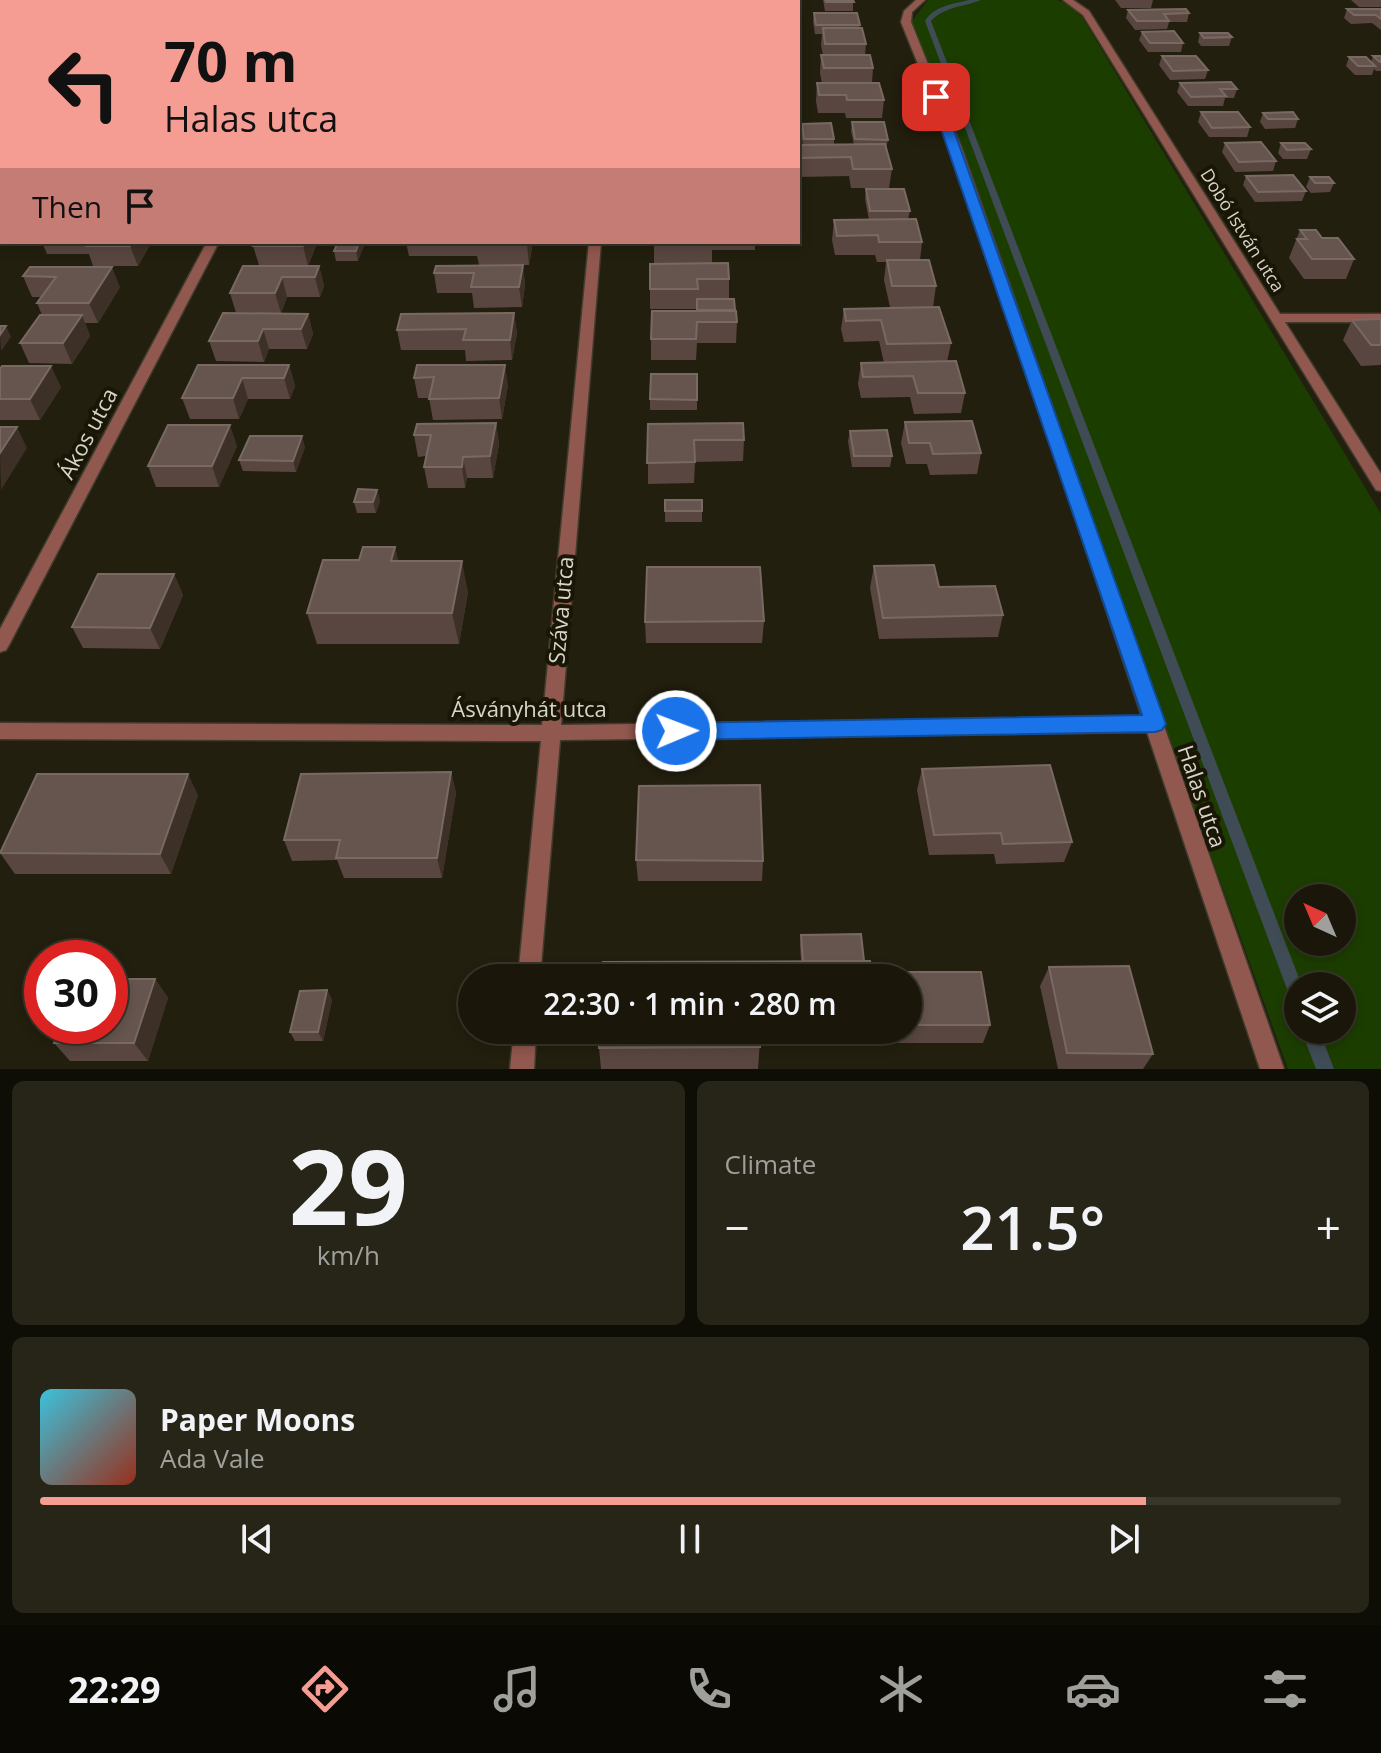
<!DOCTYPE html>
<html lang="en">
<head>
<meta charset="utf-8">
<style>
  :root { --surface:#1a170a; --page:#272418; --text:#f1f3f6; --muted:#9f9f9c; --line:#38362b; --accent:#f59c93 }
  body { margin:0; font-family:"Open Sans",sans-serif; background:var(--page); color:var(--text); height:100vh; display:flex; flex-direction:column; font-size:30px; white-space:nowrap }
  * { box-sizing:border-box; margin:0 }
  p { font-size:26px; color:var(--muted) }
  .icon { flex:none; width:44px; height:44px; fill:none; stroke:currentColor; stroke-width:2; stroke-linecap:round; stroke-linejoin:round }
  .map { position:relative; height:1069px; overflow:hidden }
  .details { display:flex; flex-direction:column; gap:12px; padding:12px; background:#0e0d06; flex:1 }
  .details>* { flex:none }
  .banner { position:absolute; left:0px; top:0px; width:800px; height:244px; box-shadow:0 4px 12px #0003,0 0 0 2px var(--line); background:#f59c93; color:#111; overflow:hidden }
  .needle { width:52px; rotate:316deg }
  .controls { position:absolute; left:1284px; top:884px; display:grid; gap:16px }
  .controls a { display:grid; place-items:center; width:72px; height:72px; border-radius:50%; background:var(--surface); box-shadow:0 4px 12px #0003,0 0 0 2px var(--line); font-size:40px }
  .speed { position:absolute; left:24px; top:940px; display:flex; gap:16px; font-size:40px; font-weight:700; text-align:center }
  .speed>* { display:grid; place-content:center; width:104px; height:104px; border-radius:50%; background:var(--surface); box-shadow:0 4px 12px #0003,0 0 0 2px var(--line); line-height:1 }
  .speed .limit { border:12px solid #d22; background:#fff; color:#111 }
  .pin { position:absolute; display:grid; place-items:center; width:68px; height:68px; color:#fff; margin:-34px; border-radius:16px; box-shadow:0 4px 12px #0006 }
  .me { position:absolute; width:88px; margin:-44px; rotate:89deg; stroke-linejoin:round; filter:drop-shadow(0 0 6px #0008) }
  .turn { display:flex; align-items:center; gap:28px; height:168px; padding:0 32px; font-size:36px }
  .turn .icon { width:104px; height:104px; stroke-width:2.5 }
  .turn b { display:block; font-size:56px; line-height:68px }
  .then { display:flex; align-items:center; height:76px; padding:0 32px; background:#0003; gap:16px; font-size:30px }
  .big { font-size:60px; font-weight:600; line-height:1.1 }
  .details .card { flex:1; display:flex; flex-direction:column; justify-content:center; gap:12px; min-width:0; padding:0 28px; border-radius:12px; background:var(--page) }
  .details .dial { align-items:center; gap:0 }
  .dial b { font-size:104px; line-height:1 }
  .song { display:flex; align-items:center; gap:24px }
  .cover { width:96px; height:96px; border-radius:12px; background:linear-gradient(135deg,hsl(190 70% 55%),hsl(10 70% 35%)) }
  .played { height:8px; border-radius:4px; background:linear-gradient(90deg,var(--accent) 85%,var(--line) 85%) }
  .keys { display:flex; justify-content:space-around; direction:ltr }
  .heat { display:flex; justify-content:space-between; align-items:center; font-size:44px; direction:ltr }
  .details .tiles { flex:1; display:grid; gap:12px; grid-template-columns:1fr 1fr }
  .card:last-child { grid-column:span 2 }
  .trip { position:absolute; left:458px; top:964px; width:464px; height:80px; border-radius:40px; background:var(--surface); box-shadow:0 4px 12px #0003,0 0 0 2px var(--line); font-weight:600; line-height:80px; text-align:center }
  .tabs { display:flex; height:128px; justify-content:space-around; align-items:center; background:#0a0904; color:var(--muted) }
  .tabs .icon { width:56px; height:56px }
  .tabs .selected { color:var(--accent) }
  .tabs b { font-size:36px; color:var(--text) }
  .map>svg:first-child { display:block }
  .green { fill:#1c3d00; fill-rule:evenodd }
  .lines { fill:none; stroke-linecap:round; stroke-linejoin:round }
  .stream { fill:#404c55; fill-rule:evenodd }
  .minor-casing { stroke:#403c2c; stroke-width:3 }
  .minor { fill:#91584f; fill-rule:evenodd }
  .wall { fill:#594640 }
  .shaded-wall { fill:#3d3026 }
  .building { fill:#66554f; stroke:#786962; stroke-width:2 }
  .route { fill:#1a73e8; stroke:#114b97; stroke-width:2 }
  .labels { text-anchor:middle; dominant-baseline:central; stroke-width:8; stroke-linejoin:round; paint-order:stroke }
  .far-street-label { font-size:18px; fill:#d7d4c9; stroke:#1a1605 }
  .street-label { font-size:22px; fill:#d7d4c9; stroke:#1a1605 }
</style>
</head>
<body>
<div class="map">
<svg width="1381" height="1069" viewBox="0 0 1381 1069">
  <rect width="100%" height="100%" fill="#231f0e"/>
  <path class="green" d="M928 0H1057L1069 5 1082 17 1381 514V1069H1288L911 22ZM1298 898H1342V942H1298ZM1298 986H1342V1030H1298Z"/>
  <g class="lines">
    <g class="stream">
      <path d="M969 0H981C964 7 945 6 931 21L1302 986H1298V1005L1292 1003 1290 997 925 21C934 6 953 4 969 0Z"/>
      <polygon points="1301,1030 1319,1030 1334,1069 1316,1069"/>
    </g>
    <defs>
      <g id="minor">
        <rect x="613" y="0" width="8" height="2"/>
        <polygon points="916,0 925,0 912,12 911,22 961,146 1284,1069 1260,1069 1147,732 560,740 540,978 518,978 541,741 0,739 0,723 542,725 589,242 601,242 561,725 1142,717 951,146 901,22 904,11"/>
        <polygon points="1063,0 1073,0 1089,11 1280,314 1381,314 1381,322 1285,322 1381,474 1381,491 1376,490 1083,15"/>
        <polygon points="2,56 2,63 0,64 0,57"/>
        <polygon points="207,242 219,242 9,645 6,650 0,652 0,629"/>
        <polygon points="514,1030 536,1030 534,1069 510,1069"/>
      </g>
    </defs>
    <use href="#minor" class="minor-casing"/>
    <use href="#minor" class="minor"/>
  </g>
  <g class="wall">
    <rect x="658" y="0" width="35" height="2"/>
    <rect x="711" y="0" width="85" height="2"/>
    <polygon points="823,0 853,0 853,11 825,11"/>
    <polygon points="1115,0 1153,0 1151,8 1121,8"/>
    <polygon points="1351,0 1381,0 1381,7 1359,7"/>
    <polygon points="1347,9 1381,9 1381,30 1372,23 1351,24 1344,18"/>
    <polygon points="1128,10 1189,13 1187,22 1169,22 1167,29 1135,30 1126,18"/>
    <polygon points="814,13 860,25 859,28 866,44 865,55 873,68 872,83 884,100 882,118 846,118 845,113 818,113 816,101 817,83 822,83 820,73 821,55 823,55 821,45 822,34 815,34 813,22"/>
    <polygon points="1142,32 1183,43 1181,52 1148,52 1139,40"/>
    <polygon points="1200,33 1232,37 1229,46 1201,46 1198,42"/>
    <polygon points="1162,56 1208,70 1205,79 1170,80 1159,65"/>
    <polygon points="1373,56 1381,56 1381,71 1376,71 1374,69 1372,75 1355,75 1346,66 1349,57 1371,62"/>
    <polygon points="1180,83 1237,89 1234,98 1225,98 1223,106 1188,106 1177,92"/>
    <polygon points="2,98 2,154 0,154 0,100"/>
    <polygon points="1201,112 1250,127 1247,137 1209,137 1198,122"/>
    <polygon points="1263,113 1298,119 1295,128 1265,129 1260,122"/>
    <polygon points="852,122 888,140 886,149 892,169 889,188 851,188 849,176 799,177 799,145 803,145 801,133 802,124 834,139 834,145 854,145 851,131"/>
    <polygon points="1225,143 1276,161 1273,171 1235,172 1222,152"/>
    <polygon points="1281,143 1311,149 1307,159 1283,159 1278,153"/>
    <polygon points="1246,176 1306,191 1302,201 1255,202 1243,185"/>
    <polygon points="1310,177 1334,183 1330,192 1311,193 1306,187"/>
    <polygon points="866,189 910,211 908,219 922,242 920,260 936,286 933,307 890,307 884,280 886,262 877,262 875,255 835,255 832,240 834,220 869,220 865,199"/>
    <polygon points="1300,230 1322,238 1354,259 1346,279 1304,279 1289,258"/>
    <polygon points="42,242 151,242 151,243 138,266 93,266 89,254 47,254"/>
    <polygon points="338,242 364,242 358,261 336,261 334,251"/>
    <polygon points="406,242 533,242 529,265 479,265 477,256 409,256"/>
    <polygon points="654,242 755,242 755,250 712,250 712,263 729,279 729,299 734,299 737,322 736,343 697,343 696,360 651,360 651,339 697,311 697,309 650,309 650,289 654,264"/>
    <polygon points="317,243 308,266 259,265 253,246"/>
    <polygon points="523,265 525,285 522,307 474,308 472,293 437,293 434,273"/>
    <polygon points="319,266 324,286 320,297 287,297 281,313 236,313 230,293"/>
    <polygon points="30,267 120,287 98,323 85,323 90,336 72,364 29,363 20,343 42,315 37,303 42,297 32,297 23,276"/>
    <polygon points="844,309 951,343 947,362 965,393 961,413 914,414 910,397 861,398 858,384 861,363 884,363 879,341 844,342 841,329"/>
    <polygon points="514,313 517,334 512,360 466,361 465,350 401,350 397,330"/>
    <polygon points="308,314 313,334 307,349 269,349 264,362 216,361 209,341"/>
    <polygon points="1381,319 1381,365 1361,366 1343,340 1352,320"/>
    <polygon points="198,365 289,365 295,386 290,399 248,399 239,419 190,419 182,398"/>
    <polygon points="417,365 508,385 502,419 433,420 429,398 418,398 414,378"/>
    <polygon points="0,369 61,387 40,420 0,420"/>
    <polygon points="697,374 697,410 650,410 650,399"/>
    <polygon points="905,422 981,453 977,474 930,475 927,464 906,464 901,443"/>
    <polygon points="496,423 499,444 493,478 467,478 465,488 428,488 424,467 426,456 418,457 414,435"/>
    <polygon points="648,424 744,440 743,461 695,462 694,483 648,484"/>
    <polygon points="850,431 892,456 890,467 852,467 848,441"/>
    <polygon points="237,446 219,487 156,487 148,466"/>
    <polygon points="305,447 296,472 243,471 239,460"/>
    <polygon points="377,490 380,501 376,513 357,513 354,502"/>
    <rect x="665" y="500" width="37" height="22"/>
    <polygon points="395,547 398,561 468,592 459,644 317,644 307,613 359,560"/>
    <polygon points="874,566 939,587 1003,615 998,637 879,639 870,588"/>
    <polygon points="174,574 183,595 160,649 83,648 72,627"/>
    <polygon points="764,621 762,643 646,643 645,622"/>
    <polygon points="922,769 1072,842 1064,862 996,864 994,854 929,855 917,790"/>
    <polygon points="451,772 456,793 442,878 344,878 337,860 292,861 284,840"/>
    <polygon points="198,795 171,874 15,874 0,853"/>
    <polygon points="636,860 763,861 762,881 638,881"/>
    <polygon points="801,935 864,961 801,961 800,945"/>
    <polygon points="1049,967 1153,1054 1143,1069 1058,1069 1040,986"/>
    <polygon points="883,972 981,972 990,1025 983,1043 885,1043 883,1030 908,1030 908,978 882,978"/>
    <polygon points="155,979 168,998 148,1061 70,1061 54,1043"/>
    <polygon points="327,990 332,1000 323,1041 295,1041 290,1032"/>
    <polygon points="600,1030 872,1030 869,1040 760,1041 758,1069 601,1069 599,1048"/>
  </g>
  <g class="shaded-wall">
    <polygon points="0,0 11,0 9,2 2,2 2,9 0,11"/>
    <polygon points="2,131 2,146 0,141 0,133"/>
    <polygon points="133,242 151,243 138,266 130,246"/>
    <polygon points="304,242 317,243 308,266 303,246"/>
    <polygon points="359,242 364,242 365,244 358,261 356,251"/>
    <polygon points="528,242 533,242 529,265 527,245"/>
    <polygon points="523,265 525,285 522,307 519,287"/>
    <polygon points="319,266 324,286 320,297 315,277"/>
    <polygon points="112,267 120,287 98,323 89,303"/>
    <polygon points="282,277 287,297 281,313 275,293"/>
    <polygon points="514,313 517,334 512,360 510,340"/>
    <polygon points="308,314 313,334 307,349 301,329"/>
    <polygon points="82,315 90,336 72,364 63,343"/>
    <polygon points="6,326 11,337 1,351 0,335"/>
    <polygon points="263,329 269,349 264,362 258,341"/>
    <polygon points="289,365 295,386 290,399 284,378"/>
    <polygon points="505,365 508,385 502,419 499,398"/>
    <polygon points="51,366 61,387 40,420 30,399"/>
    <polygon points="242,378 248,399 239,419 233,398"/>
    <polygon points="496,423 499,444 493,478 490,456"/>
    <polygon points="230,425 237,446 219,487 212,466"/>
    <polygon points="17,427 27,448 1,490 0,453"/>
    <polygon points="302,436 305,447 296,472 293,461"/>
    <polygon points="463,457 467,478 465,488 462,467"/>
    <polygon points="377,490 380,501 376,513 373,502"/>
    <polygon points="395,547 402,578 391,561"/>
    <polygon points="462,561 468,592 459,644 452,613"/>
    <polygon points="174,574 183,595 160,649 150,628"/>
    <polygon points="451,772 456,793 442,878 437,858"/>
    <polygon points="188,774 198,795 171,874 160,854"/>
    <polygon points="155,979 168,998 148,1061 134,1043"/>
    <polygon points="327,990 332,1000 323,1041 318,1032"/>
  </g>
  <g class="building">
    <polygon points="91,0 122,0 120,2 89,2"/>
    <polygon points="252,0 284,0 283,2 251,2"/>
    <polygon points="539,0 568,0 567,2 539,2"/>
    <rect x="658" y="0" width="35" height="1"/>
    <polygon points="825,0 853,0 854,2 826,2"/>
    <polygon points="1186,9 1189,13 1164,14 1169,21 1137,21 1128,10"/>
    <polygon points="1347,9 1381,9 1381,19 1376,15 1354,15"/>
    <polygon points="814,13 857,13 860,25 816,25"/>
    <polygon points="823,28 862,28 866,44 825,44"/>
    <polygon points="1174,31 1183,43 1150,43 1142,32"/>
    <polygon points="1200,33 1228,33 1232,37 1204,38"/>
    <polygon points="821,55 870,55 873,68 824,68"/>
    <polygon points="1162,56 1196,56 1208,70 1173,71"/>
    <polygon points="1373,56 1381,56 1381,62 1380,62"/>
    <polygon points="1349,57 1366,57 1375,66 1358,66"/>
    <polygon points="1231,82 1237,89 1220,89 1226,96 1191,97 1180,83"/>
    <polygon points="817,83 879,83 884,100 847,100 846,95 819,95"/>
    <polygon points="2,98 2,112 0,112 0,100"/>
    <polygon points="1201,112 1238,112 1250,127 1212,128"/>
    <polygon points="1293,112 1298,119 1268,119 1263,113"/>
    <polygon points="0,116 2,116 2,131 0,133"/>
    <polygon points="852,122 884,122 888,140 855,139"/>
    <polygon points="831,123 834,139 804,139 802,124"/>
    <polygon points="1261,142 1276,161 1239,162 1225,143"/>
    <polygon points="1281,143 1305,143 1311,149 1287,150"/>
    <polygon points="885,144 892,169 853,169 851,157 800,158 799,145"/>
    <polygon points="1293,175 1306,191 1258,192 1246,176"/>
    <polygon points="1310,177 1329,177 1334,183 1315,183"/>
    <polygon points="866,189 904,189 910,211 870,211"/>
    <rect x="0" y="195" width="2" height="11"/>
    <polygon points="916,219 922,242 879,242 878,235 837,236 834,220"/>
    <polygon points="1300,230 1316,230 1322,238 1338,238 1354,259 1312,259 1297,239 1307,239"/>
    <polygon points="88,242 133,242 130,246 86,246"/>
    <polygon points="255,242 304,242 303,246 253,246"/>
    <polygon points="338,242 359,242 356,251 334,251"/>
    <polygon points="477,242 528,242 527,245 476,245"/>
    <rect x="654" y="242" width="58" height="3"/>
    <polygon points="887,260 929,260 936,286 892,286"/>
    <polygon points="728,263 729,279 697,279 698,289 650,289 650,264"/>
    <polygon points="523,265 519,287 471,287 474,273 434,273 436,266"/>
    <polygon points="243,266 319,266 315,277 282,277 275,293 230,293"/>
    <polygon points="30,267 112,267 89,303 37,303 56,277 23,276"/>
    <polygon points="697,299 734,299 735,310 697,310"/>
    <polygon points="939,307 951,343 887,344 881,320 846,321 844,309"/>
    <polygon points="652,311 736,311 737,322 697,322 696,339 651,339"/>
    <polygon points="223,313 308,314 301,329 263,329 258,341 209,341"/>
    <polygon points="514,313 510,340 463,340 466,329 397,330 401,314"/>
    <polygon points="40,315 82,315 63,343 20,343"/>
    <polygon points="1381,319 1381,345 1371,345 1352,320"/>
    <polygon points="0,326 6,326 0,335"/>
    <polygon points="956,361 965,393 918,393 913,376 863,377 861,363"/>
    <polygon points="198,365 289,365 284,378 242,378 233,398 182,398"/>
    <polygon points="417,365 505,365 499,398 429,399 434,377 414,378"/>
    <polygon points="2,366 51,366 30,399 0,399 0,369"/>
    <polygon points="651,374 697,374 697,400 650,399"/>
    <polygon points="972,421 981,453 933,454 930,443 909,443 905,422"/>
    <polygon points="496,423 490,456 463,457 462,467 424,467 431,435 414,435 417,424"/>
    <polygon points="743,423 744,440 694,440 695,462 647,463 648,424"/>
    <polygon points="168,425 230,425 212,466 148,466"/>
    <polygon points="0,427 17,427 0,453"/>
    <polygon points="887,430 892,456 854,456 850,431"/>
    <polygon points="250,436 302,436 293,461 239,460"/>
    <polygon points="358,489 377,490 373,502 354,502"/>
    <rect x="665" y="500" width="37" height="11"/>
    <polygon points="363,547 395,547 391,561 462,561 452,613 307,613 323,560 359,560"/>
    <polygon points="934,565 939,587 995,586 1003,615 883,618 874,566"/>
    <polygon points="647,567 760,567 764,621 645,622"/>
    <polygon points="98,574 174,574 150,628 72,627"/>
    <polygon points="1050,765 1072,842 1003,844 1001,833 934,835 922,769"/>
    <polygon points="451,772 437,858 336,858 340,840 284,840 301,774"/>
    <polygon points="37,774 188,774 160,854 0,853"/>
    <polygon points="760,785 763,861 636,860 639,786"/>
    <polygon points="861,934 864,961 803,961 801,935"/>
    <polygon points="870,961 872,978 602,978 603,962"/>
    <polygon points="1129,966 1153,1054 1067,1053 1049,967"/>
    <polygon points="883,972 981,972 990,1025 908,1025 908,978 884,978"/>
    <polygon points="110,979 155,979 134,1043 54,1043 61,1026 110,1026"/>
    <polygon points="327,990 318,1032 290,1032 300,991"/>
    <polygon points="600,1030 759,1030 760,1047 599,1048"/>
  </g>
  <polygon class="route" points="936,93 942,97 1166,724 1162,730 1155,732 676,740 669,737 666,731 669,725 676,723 1142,715 930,97"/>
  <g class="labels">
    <g class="far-street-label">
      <text transform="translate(1243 230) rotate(58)">Dobó István utca</text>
    </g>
    <g class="street-label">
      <text transform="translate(87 433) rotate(-62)">Ákos utca</text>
      <text transform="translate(560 610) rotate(-85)">Száva utca</text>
      <text x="529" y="708">Ásványhát utca</text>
      <text transform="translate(1203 796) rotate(71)">Halas utca</text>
    </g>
  </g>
</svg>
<div class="controls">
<a><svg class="needle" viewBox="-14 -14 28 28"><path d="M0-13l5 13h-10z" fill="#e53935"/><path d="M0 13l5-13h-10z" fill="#9f9f9c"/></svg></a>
<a><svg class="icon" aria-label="layers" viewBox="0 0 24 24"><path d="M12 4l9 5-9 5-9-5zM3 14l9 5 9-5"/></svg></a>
</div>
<div class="speed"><div class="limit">30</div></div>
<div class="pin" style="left:936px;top:97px;background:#d93025"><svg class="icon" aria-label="arrive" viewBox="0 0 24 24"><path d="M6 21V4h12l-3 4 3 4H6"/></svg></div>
<svg class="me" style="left:676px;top:731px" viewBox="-20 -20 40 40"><circle r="17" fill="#1a73e8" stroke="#fff" stroke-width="3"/><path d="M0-11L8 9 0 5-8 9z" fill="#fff"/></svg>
<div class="trip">22:30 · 1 min · 280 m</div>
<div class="banner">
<div class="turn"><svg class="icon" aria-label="left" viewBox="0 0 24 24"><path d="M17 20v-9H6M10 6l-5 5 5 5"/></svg><div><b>70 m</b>Halas utca</div></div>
<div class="then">Then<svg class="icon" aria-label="arrive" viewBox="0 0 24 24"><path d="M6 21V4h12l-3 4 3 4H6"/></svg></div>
</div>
</div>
<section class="details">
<div class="tiles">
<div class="card dial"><b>29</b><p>km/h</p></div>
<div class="card"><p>Climate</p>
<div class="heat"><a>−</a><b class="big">21.5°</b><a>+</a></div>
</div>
<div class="card">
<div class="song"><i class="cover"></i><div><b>Paper Moons</b><p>Ada Vale</p></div></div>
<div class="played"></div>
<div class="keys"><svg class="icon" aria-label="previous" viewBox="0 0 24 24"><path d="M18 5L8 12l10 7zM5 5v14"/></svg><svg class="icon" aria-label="pause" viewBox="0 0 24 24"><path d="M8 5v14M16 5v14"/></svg><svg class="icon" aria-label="next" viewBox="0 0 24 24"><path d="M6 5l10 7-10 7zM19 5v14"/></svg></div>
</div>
</div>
</section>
<nav class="tabs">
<b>22:29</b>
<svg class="icon selected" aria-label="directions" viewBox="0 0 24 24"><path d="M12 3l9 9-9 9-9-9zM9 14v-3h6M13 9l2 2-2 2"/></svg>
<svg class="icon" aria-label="music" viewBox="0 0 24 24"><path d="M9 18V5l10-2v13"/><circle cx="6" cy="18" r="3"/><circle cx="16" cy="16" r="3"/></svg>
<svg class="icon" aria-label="phone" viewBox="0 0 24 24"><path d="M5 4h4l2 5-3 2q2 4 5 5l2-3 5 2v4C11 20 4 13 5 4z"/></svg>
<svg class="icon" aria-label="climate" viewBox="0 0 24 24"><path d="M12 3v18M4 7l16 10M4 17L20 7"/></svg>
<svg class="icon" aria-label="car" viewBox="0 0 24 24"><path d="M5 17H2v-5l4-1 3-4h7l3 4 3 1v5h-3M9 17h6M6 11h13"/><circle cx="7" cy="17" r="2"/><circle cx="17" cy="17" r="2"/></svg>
<svg class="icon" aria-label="filters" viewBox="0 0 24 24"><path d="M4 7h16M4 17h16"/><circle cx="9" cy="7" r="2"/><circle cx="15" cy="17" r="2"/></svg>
</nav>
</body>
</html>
